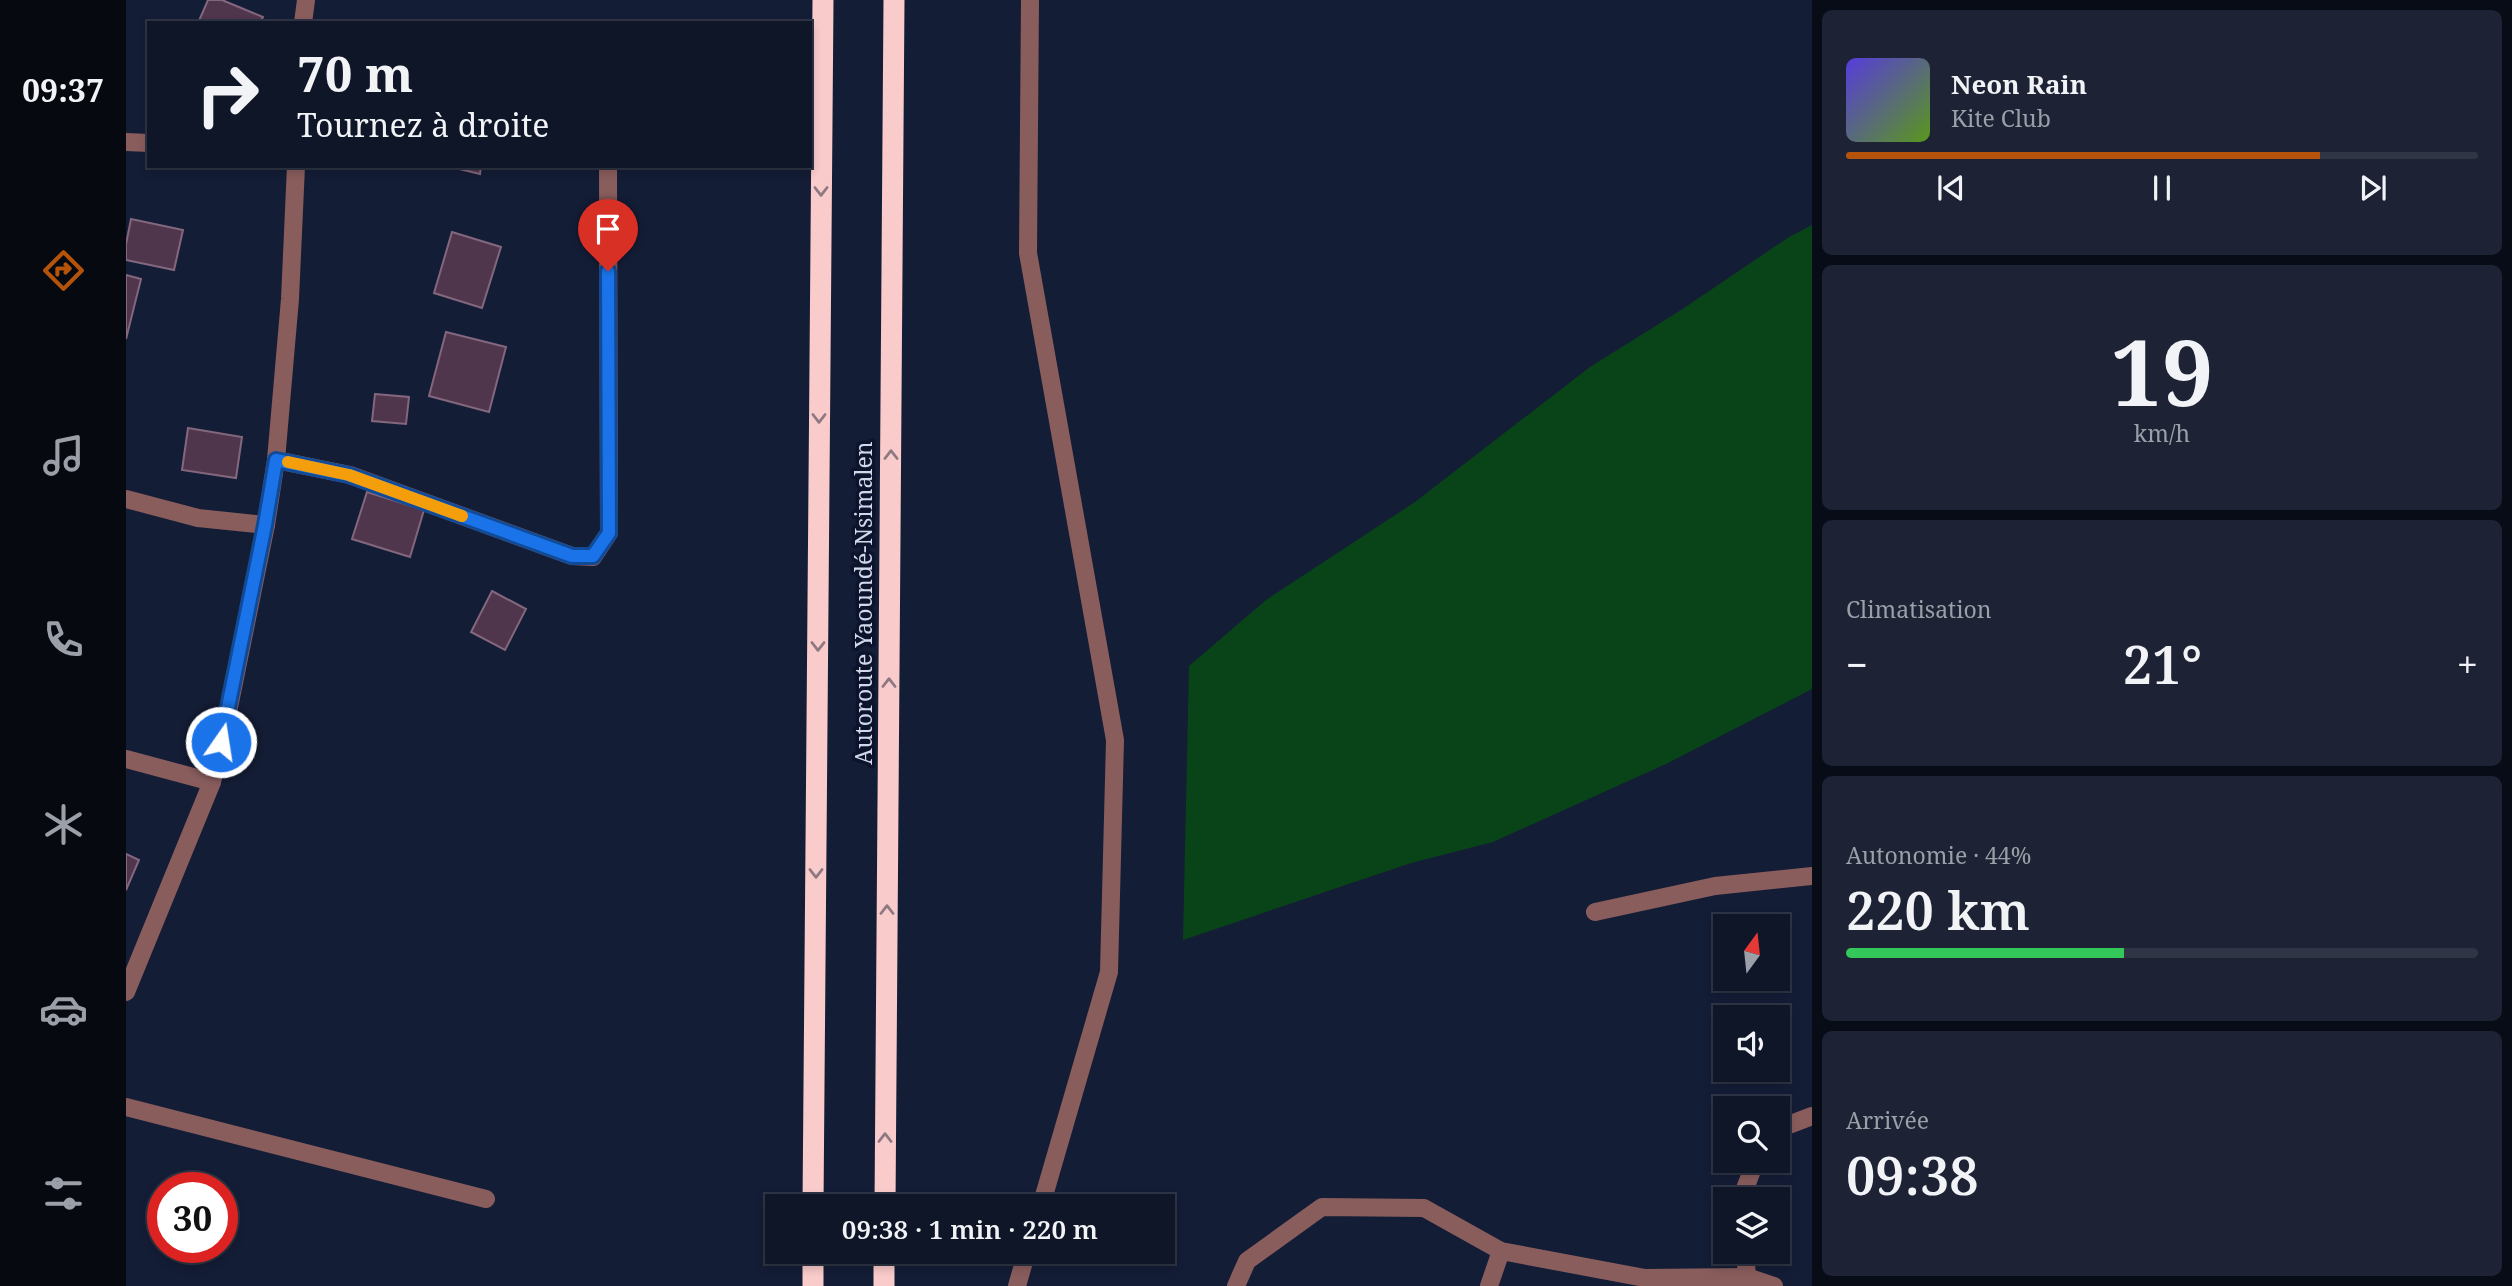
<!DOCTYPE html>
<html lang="fr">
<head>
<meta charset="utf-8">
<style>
  :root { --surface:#0f1628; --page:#1d2334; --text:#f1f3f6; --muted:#9b9fa8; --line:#2f3545; --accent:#b45309 }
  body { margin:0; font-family:"Noto Serif",serif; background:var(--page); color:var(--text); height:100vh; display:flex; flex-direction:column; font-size:26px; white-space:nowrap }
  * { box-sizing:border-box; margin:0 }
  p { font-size:23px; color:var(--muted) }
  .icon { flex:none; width:38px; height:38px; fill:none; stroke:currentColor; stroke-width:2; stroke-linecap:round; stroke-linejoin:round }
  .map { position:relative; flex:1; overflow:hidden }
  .panel { display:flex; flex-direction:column; gap:10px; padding:10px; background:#080c16; width:700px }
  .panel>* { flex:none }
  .hud { position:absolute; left:21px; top:21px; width:665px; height:147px; border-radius:0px; box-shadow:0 4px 10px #0003,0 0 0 2px var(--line); background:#0f1628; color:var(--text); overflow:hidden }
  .needle { width:46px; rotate:15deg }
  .buttons { position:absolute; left:1587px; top:914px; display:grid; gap:14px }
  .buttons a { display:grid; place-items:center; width:77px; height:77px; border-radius:0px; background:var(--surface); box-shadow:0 4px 10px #0003,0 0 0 2px var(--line); font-size:35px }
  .speed { position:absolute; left:21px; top:1172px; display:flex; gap:14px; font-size:35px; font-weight:700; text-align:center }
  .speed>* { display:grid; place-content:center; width:91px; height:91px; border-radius:50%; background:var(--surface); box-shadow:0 4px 10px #0003,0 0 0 2px var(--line); line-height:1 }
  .speed .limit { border:10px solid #d22; background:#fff; color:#111 }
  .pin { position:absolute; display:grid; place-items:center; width:60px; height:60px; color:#fff; margin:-72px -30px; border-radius:50% 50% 50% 0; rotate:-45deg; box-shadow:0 0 7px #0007 }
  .pin .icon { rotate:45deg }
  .me { position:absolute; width:77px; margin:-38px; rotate:13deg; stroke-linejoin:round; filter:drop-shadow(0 0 5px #0008) }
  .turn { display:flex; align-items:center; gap:24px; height:147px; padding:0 35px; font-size:32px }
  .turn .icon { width:91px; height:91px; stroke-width:2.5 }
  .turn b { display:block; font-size:49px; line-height:60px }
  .big { font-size:52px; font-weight:600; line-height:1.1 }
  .panel .tile { flex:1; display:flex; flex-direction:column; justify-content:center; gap:10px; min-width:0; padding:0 24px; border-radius:10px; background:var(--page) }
  .panel .dial { align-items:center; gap:0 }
  .dial b { font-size:91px; line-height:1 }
  .song { display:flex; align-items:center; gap:21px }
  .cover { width:84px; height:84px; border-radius:10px; background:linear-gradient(135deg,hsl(250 70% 55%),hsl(90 70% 35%)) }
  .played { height:7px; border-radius:4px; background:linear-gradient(90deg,var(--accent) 75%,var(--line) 75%) }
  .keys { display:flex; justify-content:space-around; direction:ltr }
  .heat { display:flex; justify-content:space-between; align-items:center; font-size:38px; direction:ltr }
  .charge { height:10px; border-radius:5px; background:linear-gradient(90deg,#34c759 44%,var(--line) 0) }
  .trip { position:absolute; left:639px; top:1194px; width:410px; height:70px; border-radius:0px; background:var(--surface); box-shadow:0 4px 10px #0003,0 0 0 2px var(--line); font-weight:600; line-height:70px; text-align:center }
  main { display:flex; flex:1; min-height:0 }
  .tabs { display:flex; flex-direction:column; width:126px; justify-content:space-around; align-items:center; background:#060910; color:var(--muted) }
  .tabs .icon { width:49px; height:49px }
  .tabs .current { color:var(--accent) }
  .tabs b { font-size:32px; color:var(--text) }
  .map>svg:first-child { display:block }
  .green { fill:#094418 }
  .building { fill:#50364c; stroke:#83677e; stroke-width:2 }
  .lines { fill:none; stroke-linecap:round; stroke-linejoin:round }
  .minor { stroke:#8a5d5d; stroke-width:18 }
  .highway { stroke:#f9cbca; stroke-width:21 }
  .oneway { stroke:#8e7983 }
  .route-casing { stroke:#114b97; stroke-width:18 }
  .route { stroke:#1a73e8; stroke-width:12 }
  .slow { stroke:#f59e0b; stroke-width:12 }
  .labels { text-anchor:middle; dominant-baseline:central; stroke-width:7; stroke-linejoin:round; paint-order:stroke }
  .street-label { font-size:23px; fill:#d1d8e9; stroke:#0b142c }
</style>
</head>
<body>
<main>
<nav class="tabs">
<b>09:37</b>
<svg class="icon current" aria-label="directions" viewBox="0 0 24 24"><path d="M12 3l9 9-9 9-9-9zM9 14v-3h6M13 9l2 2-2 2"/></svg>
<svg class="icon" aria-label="music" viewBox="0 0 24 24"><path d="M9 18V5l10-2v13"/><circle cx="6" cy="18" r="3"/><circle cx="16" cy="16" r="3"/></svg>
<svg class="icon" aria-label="phone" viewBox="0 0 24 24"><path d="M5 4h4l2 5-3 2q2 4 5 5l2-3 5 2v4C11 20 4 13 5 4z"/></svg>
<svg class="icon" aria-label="climate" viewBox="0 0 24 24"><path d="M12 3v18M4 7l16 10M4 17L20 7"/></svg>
<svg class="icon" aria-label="car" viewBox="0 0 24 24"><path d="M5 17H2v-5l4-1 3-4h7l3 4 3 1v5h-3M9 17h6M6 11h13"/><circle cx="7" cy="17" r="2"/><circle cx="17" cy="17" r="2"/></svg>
<svg class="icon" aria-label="filters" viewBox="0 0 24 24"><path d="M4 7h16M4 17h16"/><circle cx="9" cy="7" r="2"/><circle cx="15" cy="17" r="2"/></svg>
</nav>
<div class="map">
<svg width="1686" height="1286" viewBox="0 0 1686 1286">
  <rect width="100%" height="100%" fill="#141d36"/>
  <polygon class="green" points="1686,225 1686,689 1540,764 1367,842 1285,863 1057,940 1063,666 1140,600 1289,502 1464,367 1555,310 1663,237"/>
  <g class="building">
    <polygon points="82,0 96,0 137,17 134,23 72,23"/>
    <polygon points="321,166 355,166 354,174"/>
    <polygon points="5,219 57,230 48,270 0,260 0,244"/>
    <polygon points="326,232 375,247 356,308 308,293"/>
    <polygon points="0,275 15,279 0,339"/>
    <polygon points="320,332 380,347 363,412 303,396"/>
    <polygon points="249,394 283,397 280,424 246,421"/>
    <polygon points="62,428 116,437 110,478 56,470"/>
    <polygon points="241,492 298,510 284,557 226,539"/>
    <polygon points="366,591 400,609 379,650 345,632"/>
    <polygon points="0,854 13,860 0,890"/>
  </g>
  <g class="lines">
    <g class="minor">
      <polyline points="904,0 902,253 989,740 983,972 915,1206"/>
      <polyline points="177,23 180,0"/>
      <polyline points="0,142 23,143"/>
      <polyline points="150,460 224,475 446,556 467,557 483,533 482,166"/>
      <polyline points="0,499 72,518 140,525"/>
      <polyline points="0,759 86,782"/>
      <polyline points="1469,912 1589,886 1686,876"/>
      <polyline points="0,992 86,782 100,722 140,525 150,460 164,299 170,166"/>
      <polyline points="0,1107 360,1199"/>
      <polyline points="1652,1129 1686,1116"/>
      <polyline points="1615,1199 1630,1160"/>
      <polyline points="1619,1251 1621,1277"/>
      <polyline points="891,1286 901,1251"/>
      <polyline points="1110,1286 1121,1261 1196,1207 1298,1208 1375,1251 1519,1278 1621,1277 1648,1286"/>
      <polyline points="1363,1286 1375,1251"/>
    </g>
    <g class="highway">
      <polyline points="687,1206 697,0"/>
      <polyline points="759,1206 768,0"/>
      <polyline points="687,1286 687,1251"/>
      <polyline points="758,1286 758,1251"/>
    </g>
  </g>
  <defs><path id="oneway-chevron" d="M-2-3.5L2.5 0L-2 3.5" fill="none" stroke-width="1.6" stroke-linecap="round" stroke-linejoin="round" transform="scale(1.75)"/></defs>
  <g class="oneway">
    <use href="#oneway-chevron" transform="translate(695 191) rotate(90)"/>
    <use href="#oneway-chevron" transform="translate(693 418) rotate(90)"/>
    <use href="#oneway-chevron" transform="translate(765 455) rotate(-90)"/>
    <use href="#oneway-chevron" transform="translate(692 646) rotate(90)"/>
    <use href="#oneway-chevron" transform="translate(763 683) rotate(-90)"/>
    <use href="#oneway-chevron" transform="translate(690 873) rotate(90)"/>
    <use href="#oneway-chevron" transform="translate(761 910) rotate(-90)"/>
    <use href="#oneway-chevron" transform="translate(759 1138) rotate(-90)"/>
  </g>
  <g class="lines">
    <defs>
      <polyline id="route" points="95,742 139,525 150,460 223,475 446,556 467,556 483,533 482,271"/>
    </defs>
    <use href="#route" class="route-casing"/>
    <use href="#route" class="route"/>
    <polyline class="slow" points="162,462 223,475 336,516"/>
  </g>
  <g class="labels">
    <g class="street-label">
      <text transform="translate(737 603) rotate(-90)">Autoroute Yaoundé-Nsimalen</text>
    </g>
  </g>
</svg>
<div class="buttons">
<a><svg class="needle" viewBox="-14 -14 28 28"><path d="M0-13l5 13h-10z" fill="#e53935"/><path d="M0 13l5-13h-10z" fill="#9b9fa8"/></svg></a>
<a><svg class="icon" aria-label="sound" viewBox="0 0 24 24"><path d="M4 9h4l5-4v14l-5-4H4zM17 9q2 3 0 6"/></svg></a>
<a><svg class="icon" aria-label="search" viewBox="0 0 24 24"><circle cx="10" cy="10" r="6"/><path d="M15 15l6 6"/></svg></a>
<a><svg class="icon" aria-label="layers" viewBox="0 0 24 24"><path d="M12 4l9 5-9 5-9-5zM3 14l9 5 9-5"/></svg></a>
</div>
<div class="speed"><div class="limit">30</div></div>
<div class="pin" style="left:482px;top:271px;background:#d93025"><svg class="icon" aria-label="arrive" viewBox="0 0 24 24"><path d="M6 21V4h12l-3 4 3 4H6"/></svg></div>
<svg class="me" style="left:95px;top:742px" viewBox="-20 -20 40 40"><circle r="17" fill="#1a73e8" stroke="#fff" stroke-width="3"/><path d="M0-11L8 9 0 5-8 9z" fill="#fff"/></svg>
<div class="trip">09:38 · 1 min · 220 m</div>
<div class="hud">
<div class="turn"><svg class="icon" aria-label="right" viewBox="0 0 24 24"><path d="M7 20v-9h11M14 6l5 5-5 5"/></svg><div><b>70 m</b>Tournez à droite</div></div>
</div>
</div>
<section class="panel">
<div class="tile">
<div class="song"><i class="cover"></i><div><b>Neon Rain</b><p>Kite Club</p></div></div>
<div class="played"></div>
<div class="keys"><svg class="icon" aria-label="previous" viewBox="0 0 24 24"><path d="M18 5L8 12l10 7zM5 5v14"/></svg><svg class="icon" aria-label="pause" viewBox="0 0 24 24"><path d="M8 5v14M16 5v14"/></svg><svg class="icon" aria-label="next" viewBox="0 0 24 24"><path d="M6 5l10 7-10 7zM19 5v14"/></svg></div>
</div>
<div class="tile dial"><b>19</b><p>km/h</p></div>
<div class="tile"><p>Climatisation</p>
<div class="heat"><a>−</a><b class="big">21°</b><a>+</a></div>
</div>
<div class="tile"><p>Autonomie · 44%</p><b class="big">220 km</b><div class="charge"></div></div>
<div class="tile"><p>Arrivée</p><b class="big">09:38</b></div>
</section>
</main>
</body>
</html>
